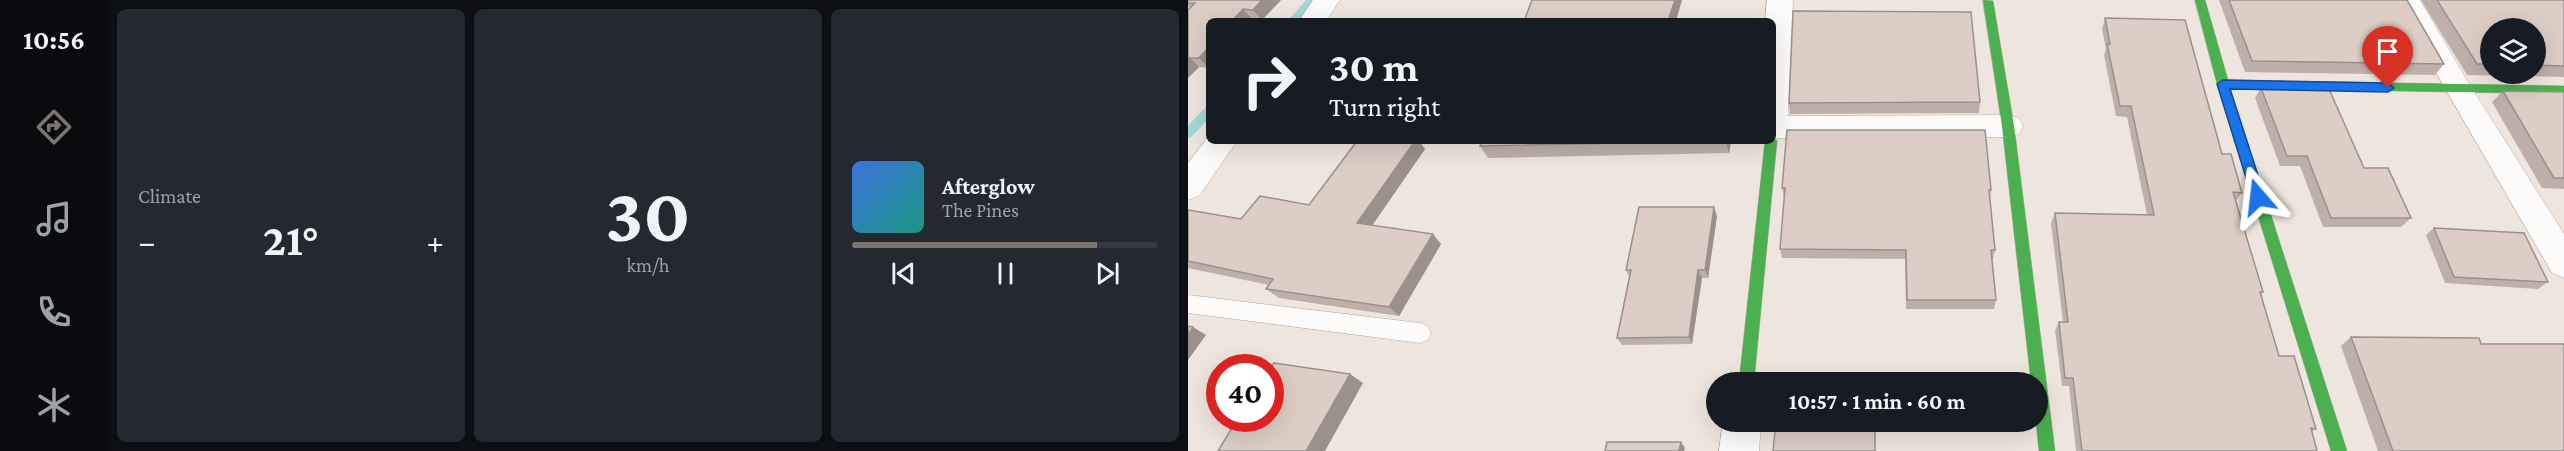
<!DOCTYPE html>
<html lang="en">
<head>
<meta charset="utf-8">
<style>
  :root { --surface:#171b24; --page:#242831; --text:#f1f3f6; --muted:#9ea1a6; --line:#363941; --accent:#7b756e }
  body { margin:0; font-family:"Crimson Pro",serif; background:var(--page); color:var(--text); height:100vh; display:flex; flex-direction:column; font-size:22px; white-space:nowrap }
  * { box-sizing:border-box; margin:0 }
  p { font-size:20px; color:var(--muted) }
  .icon { flex:none; width:33px; height:33px; fill:none; stroke:currentColor; stroke-width:2; stroke-linecap:round; stroke-linejoin:round }
  .map { position:relative; flex:1; overflow:hidden }
  .details { display:flex; flex-direction:column; gap:9px; padding:9px; background:#0d0f14; width:1080px }
  .details>* { flex:none }
  .top-card { position:absolute; left:18px; top:18px; width:570px; height:126px; border-radius:9px; box-shadow:0 6px 24px #0002; background:#171b24; color:var(--text); overflow:hidden }
  .fabs { position:absolute; left:1292px; top:18px; display:grid; gap:12px }
  .fabs a { display:grid; place-items:center; width:66px; height:66px; border-radius:50%; background:var(--surface); box-shadow:0 6px 24px #0002; font-size:30px }
  .speed { position:absolute; left:18px; top:354px; display:flex; gap:12px; font-size:30px; font-weight:700; text-align:center }
  .speed>* { display:grid; place-content:center; width:78px; height:78px; border-radius:50%; background:var(--surface); box-shadow:0 6px 24px #0002; line-height:1 }
  .speed .limit { border:9px solid #d22; background:#fff; color:#111 }
  .pin { position:absolute; display:grid; place-items:center; width:51px; height:51px; color:#fff; margin:-62px -26px; border-radius:50% 50% 50% 0; rotate:-45deg; box-shadow:0 0 6px #0007 }
  .pin .icon { rotate:45deg }
  .me { position:absolute; width:66px; margin:-33px; rotate:343deg; stroke-linejoin:round; filter:drop-shadow(0 0 4px #0008) }
  .turn { display:flex; align-items:center; gap:21px; height:126px; padding:0 24px; font-size:27px }
  .turn .icon { width:78px; height:78px; stroke-width:2.5 }
  .turn b { display:block; font-size:42px; line-height:51px }
  .big { font-size:45px; font-weight:700; line-height:1.1 }
  .details .card { flex:1; display:flex; flex-direction:column; justify-content:center; gap:9px; min-width:0; padding:0 21px; border-radius:9px; background:var(--page) }
  .details .dial { align-items:center; gap:0 }
  .dial b { font-size:78px; line-height:1 }
  .song { display:flex; align-items:center; gap:18px }
  .cover { width:72px; height:72px; border-radius:9px; background:linear-gradient(135deg,hsl(220 70% 55%),hsl(170 70% 35%)) }
  .played { height:6px; border-radius:3px; background:linear-gradient(90deg,var(--accent) 80%,var(--line) 80%) }
  .keys { display:flex; justify-content:space-around; direction:ltr }
  .heat { display:flex; justify-content:space-between; align-items:center; font-size:33px; direction:ltr }
  .details .tiles { flex:1; display:grid; gap:9px; grid-template-columns:repeat(3,1fr) }
  .trip { position:absolute; left:518px; top:372px; width:342px; height:60px; border-radius:30px; background:var(--surface); box-shadow:0 6px 24px #0002; font-weight:700; line-height:60px; text-align:center }
  main { display:flex; flex:1; min-height:0 }
  .dock { display:flex; flex-direction:column; width:108px; justify-content:space-around; align-items:center; background:#090b0e; color:var(--muted) }
  .dock .icon { width:42px; height:42px }
  .dock .active { color:var(--accent) }
  .dock b { font-size:27px; color:var(--text) }
  .map>svg:first-child { display:block }
  .lines { fill:none; stroke-linecap:round; stroke-linejoin:round }
  .stream { stroke:#a0d9d8; stroke-width:10 }
  .lane-casing { stroke:#b2aca5; stroke-width:1 }
  .street-casing { stroke:#b2aca5; stroke-width:1 }
  .fast-casing { stroke:#b2aca5; stroke-width:1 }
  .lane { fill:#fcfbfa; fill-rule:evenodd }
  .street { fill:#fcfbfa; fill-rule:evenodd }
  .fast { fill:#4caf50; fill-rule:evenodd }
  .wall { fill:#beb0a9; fill-rule:evenodd }
  .shaded-wall { fill:#9b908a }
  .building { fill:#ddcdc5; stroke:#9b908a; stroke-width:1.5 }
  .route { fill:#1a73e8; stroke:#114b97; stroke-width:1.5 }
</style>
</head>
<body>
<main>
<nav class="dock">
<b>10:56</b>
<svg class="icon active" aria-label="directions" viewBox="0 0 24 24"><path d="M12 3l9 9-9 9-9-9zM9 14v-3h6M13 9l2 2-2 2"/></svg>
<svg class="icon" aria-label="music" viewBox="0 0 24 24"><path d="M9 18V5l10-2v13"/><circle cx="6" cy="18" r="3"/><circle cx="16" cy="16" r="3"/></svg>
<svg class="icon" aria-label="phone" viewBox="0 0 24 24"><path d="M5 4h4l2 5-3 2q2 4 5 5l2-3 5 2v4C11 20 4 13 5 4z"/></svg>
<svg class="icon" aria-label="climate" viewBox="0 0 24 24"><path d="M12 3v18M4 7l16 10M4 17L20 7"/></svg>
</nav>
<section class="details">
<div class="tiles">
<div class="card"><p>Climate</p>
<div class="heat"><a>−</a><b class="big">21°</b><a>+</a></div>
</div>
<div class="card dial"><b>30</b><p>km/h</p></div>
<div class="card">
<div class="song"><i class="cover"></i><div><b>Afterglow</b><p>The Pines</p></div></div>
<div class="played"></div>
<div class="keys"><svg class="icon" aria-label="previous" viewBox="0 0 24 24"><path d="M18 5L8 12l10 7zM5 5v14"/></svg><svg class="icon" aria-label="pause" viewBox="0 0 24 24"><path d="M8 5v14M16 5v14"/></svg><svg class="icon" aria-label="next" viewBox="0 0 24 24"><path d="M6 5l10 7-10 7zM19 5v14"/></svg></div>
</div>
</div>
</section>
<div class="map">
<svg width="1376" height="451" viewBox="0 0 1376 451">
  <rect width="100%" height="100%" fill="#eee6de"/>
  <g class="lines">
    <g class="stream">
      <polyline points="106,21 125,0"/>
      <polyline points="0,133 21,111"/>
    </g>
    <defs>
      <polygon id="lane" points="0,295 232,323 240,326 243,333 240,340 232,343 0,313"/>
      <g id="street">
        <polygon points="125,0 152,0 138,21 111,21"/>
        <polygon points="579,0 605,0 600,116 820,115 831,118 835,126 831,134 820,137 585,138 585,21 577,21"/>
        <polygon points="1206,0 1232,0 1280,82 1376,234 1376,278 1364,273"/>
        <polygon points="21,136 21,141 49,141 11,196 0,200 0,163"/>
        <polygon points="535,422 573,422 571,451 531,451"/>
      </g>
      <g id="fast">
        <polygon points="795,0 805,1 826,126 867,451 851,451 848,422 849,382 843,382 814,126"/>
        <polygon points="1007,0 1017,0 1040,80 1376,86 1376,94 1042,88 1159,451 1143,451 1029,84"/>
        <polygon points="585,137 589,141 566,382 551,382 577,141 585,141"/>
      </g>
    </defs>
    <use href="#lane" class="lane-casing"/>
    <use href="#street" class="street-casing"/>
    <use href="#fast" class="fast-casing"/>
    <use href="#lane" class="lane"/>
    <use href="#street" class="street"/>
    <use href="#fast" class="fast"/>
  </g>
  <g class="wall">
    <polygon points="0,0 93,0 74,20 64,19 21,21 21,68 11,67 0,78 2,8 0,6"/>
    <polygon points="1031,0 1219,0 1256,64 1247,75 1057,72"/>
    <path d="M1233 0H1376V77L1279 75ZM1302 28H1347V74H1302Z"/>
    <polygon points="917,18 1034,154 1054,193 1048,201 1075,292 1073,295 1091,356 1128,429 1123,432 1129,451 888,451 881,386 874,386 867,330 871,322 875,322 863,223 867,213 959,215 939,117 928,116 916,55 918,49 914,29"/>
    <polygon points="1073,88 1176,168 1223,218 1213,227 1135,227 1112,166 1092,166 1067,98"/>
    <polygon points="1315,91 1376,92 1376,189 1354,188 1304,102"/>
    <polygon points="792,102 791,113 602,114 601,103"/>
    <polygon points="543,141 541,153 300,158 292,146"/>
    <polygon points="237,149 184,225 253,244 211,316 91,298 78,289 81,285 0,268 0,210 53,219 121,205"/>
    <polygon points="594,188 803,190 802,197 807,250 805,259 804,259 808,300 806,309 718,309 717,259 594,258 592,249 597,198 596,198"/>
    <polygon points="529,216 520,278 514,278 504,344 434,345 429,338 441,277 438,270"/>
    <polygon points="1246,228 1360,282 1350,289 1257,283 1238,235"/>
    <polygon points="1163,337 1293,344 1376,451 1190,451 1153,346"/>
  </g>
  <g class="shaded-wall">
    <polygon points="74,0 93,0 74,20 65,10"/>
    <polygon points="487,0 494,0 488,21 480,21"/>
    <polygon points="55,9 64,19 62,21 44,21"/>
    <polygon points="21,47 21,68 11,58"/>
    <polygon points="1,57 11,67 0,78 0,58"/>
    <polygon points="227,141 231,141 237,149 179,233 169,223"/>
    <polygon points="538,141 543,141 541,153"/>
    <polygon points="526,207 529,216 520,278 517,270"/>
    <polygon points="245,234 253,244 211,316 201,307"/>
    <polygon points="510,270 514,278 504,344 501,337"/>
    <polygon points="5,327 18,335 0,360 0,335"/>
    <polygon points="162,374 175,383 137,451 118,451"/>
    <polygon points="493,442 497,448 496,451 491,451"/>
  </g>
  <g class="building">
    <polygon points="0,0 74,0 65,10 55,9 44,21 21,21 21,47 11,58 0,58 0,10 7,3 0,3"/>
    <polygon points="344,0 487,0 480,21 336,21"/>
    <polygon points="1041,0 1219,0 1256,64 1064,61"/>
    <polygon points="1249,0 1376,0 1376,66 1347,65 1347,28 1302,28 1302,64 1289,64"/>
    <polygon points="605,11 783,12 792,102 601,103"/>
    <polygon points="917,18 997,20 1034,154 1043,154 1054,193 1045,192 1075,292 1072,292 1091,356 1106,356 1128,429 1123,428 1129,451 894,451 885,378 877,378 871,322 880,322 867,213 966,215 943,106 932,106 919,44 922,44"/>
    <polygon points="1073,88 1141,89 1176,168 1200,168 1223,218 1143,218 1119,156 1099,156"/>
    <polygon points="1315,91 1376,92 1376,178 1366,178"/>
    <polygon points="599,130 797,130 803,190 801,190 807,250 803,250 808,300 719,300 718,250 592,249 597,188 594,188"/>
    <polygon points="169,141 227,141 169,223 245,234 201,307 78,289 85,279 0,261 0,210 53,219 72,196 121,205"/>
    <polygon points="294,141 538,141 292,146"/>
    <polygon points="451,207 526,207 517,270 510,270 501,337 429,338 443,270 438,270"/>
    <polygon points="1246,228 1336,233 1360,282 1266,277"/>
    <polygon points="0,326 5,327 0,335"/>
    <polygon points="1163,337 1291,338 1293,344 1376,344 1376,451 1205,451"/>
    <polygon points="86,363 162,374 118,451 30,451 50,418 82,418 82,368"/>
    <polygon points="588,422 687,422 687,451 585,451"/>
    <polygon points="419,442 493,442 491,451 417,451"/>
  </g>
  <polygon class="route" points="1035,80 1200,83 1206,88 1200,92 1042,89 1077,197 1070,202 1064,197 1029,84"/>
</svg>
<div class="fabs">
<a><svg class="icon" aria-label="layers" viewBox="0 0 24 24"><path d="M12 4l9 5-9 5-9-5zM3 14l9 5 9-5"/></svg></a>
</div>
<div class="speed"><div class="limit">40</div></div>
<div class="pin" style="left:1200px;top:88px;background:#d93025"><svg class="icon" aria-label="arrive" viewBox="0 0 24 24"><path d="M6 21V4h12l-3 4 3 4H6"/></svg></div>
<svg class="me" style="left:1070px;top:197px" viewBox="-20 -20 40 40"><path d="M0-17L14 15 0 8-14 15z" fill="#1a73e8" stroke="#fff" stroke-width="4"/></svg>
<div class="trip">10:57 · 1 min · 60 m</div>
<div class="top-card">
<div class="turn"><svg class="icon" aria-label="right" viewBox="0 0 24 24"><path d="M7 20v-9h11M14 6l5 5-5 5"/></svg><div><b>30 m</b>Turn right</div></div>
</div>
</div>
</main>
</body>
</html>
